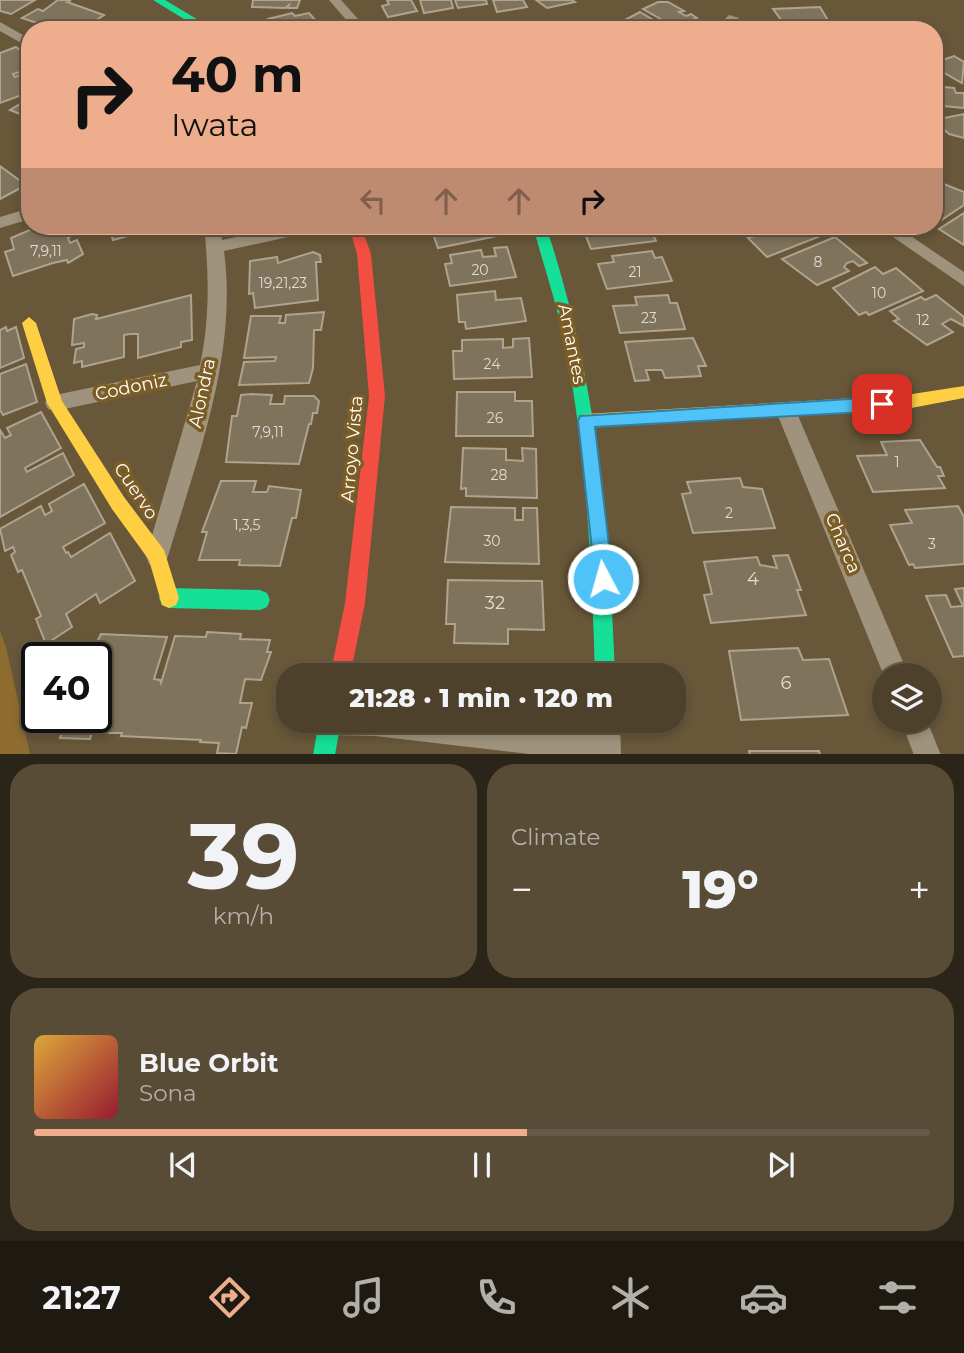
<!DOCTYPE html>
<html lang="en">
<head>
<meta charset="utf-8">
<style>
  :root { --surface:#4e412b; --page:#584c37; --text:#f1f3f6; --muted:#b3afa9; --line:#655a47; --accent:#eead8d }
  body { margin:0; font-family:Montserrat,sans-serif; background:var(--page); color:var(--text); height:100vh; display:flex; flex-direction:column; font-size:26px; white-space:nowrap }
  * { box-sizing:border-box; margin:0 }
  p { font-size:23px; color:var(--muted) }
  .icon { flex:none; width:38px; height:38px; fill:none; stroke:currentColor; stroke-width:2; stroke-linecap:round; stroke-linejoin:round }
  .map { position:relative; height:754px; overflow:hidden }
  .drawer { display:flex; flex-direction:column; gap:10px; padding:10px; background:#2b2418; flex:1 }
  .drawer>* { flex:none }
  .hud { position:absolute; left:21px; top:21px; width:922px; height:214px; border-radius:28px; box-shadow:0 4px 10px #0003,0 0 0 2px var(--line); background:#eead8d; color:#111; overflow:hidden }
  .fabs { position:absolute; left:872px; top:663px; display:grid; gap:14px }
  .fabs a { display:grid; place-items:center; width:70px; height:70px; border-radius:50%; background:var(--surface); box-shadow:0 4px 10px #0003,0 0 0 2px var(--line); font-size:35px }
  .speed { position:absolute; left:21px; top:642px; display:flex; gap:14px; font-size:35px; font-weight:700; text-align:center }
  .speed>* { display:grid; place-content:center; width:91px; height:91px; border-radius:50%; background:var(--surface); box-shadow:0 4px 10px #0003,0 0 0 2px var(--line); line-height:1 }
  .speed .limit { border:4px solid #111; border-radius:10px; background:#fff; color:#111 }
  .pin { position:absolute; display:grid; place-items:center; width:60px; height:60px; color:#fff; margin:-30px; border-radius:14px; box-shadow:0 4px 10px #0006 }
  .me { position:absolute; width:77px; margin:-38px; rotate:354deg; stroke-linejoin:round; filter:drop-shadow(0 0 5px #0008) }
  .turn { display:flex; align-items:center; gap:24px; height:147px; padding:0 35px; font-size:32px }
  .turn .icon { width:91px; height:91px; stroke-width:2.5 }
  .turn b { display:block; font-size:49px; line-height:60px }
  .lanes { display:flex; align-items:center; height:66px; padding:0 35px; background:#0003; justify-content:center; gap:35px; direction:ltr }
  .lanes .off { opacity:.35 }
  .big { font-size:52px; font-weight:800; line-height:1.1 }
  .drawer .widget { flex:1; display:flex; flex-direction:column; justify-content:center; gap:10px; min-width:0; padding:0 24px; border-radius:28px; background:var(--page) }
  .drawer .dial { align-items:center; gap:0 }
  .dial b { font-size:91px; line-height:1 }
  .song { display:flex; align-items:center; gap:21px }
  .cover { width:84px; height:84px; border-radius:10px; background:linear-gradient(135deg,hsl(40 70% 55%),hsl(350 70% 35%)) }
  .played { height:7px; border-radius:4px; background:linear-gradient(90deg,var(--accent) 55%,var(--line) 55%) }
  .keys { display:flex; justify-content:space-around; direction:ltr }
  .heat { display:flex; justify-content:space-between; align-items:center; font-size:38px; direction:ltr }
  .drawer .tiles { flex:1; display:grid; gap:10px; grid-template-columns:1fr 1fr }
  .widget:last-child { grid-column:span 2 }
  .trip { position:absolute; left:276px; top:663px; width:410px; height:70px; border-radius:28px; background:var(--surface); box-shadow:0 4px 10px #0003,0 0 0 2px var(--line); font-weight:800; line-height:70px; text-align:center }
  .dock { display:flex; height:112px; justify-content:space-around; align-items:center; background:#1f1a11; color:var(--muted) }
  .dock .icon { width:49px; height:49px }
  .dock .current { color:var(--accent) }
  .dock b { font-size:32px; color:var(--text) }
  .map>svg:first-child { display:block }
  .green { fill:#8e6c30 }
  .building { fill:#7f735b; stroke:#aea391; stroke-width:2 }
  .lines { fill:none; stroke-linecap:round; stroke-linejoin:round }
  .street { fill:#9f937d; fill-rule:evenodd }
  .fast { fill:#16e098; fill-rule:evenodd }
  .slow { fill:#ffcf43; fill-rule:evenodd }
  .jam { fill:#f24e42; fill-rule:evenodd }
  .route { fill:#4fc3f7; stroke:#337fa1; stroke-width:2 }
  .labels { text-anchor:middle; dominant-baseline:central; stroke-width:7; stroke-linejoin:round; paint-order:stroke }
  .number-label { font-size:14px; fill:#dfdcd6 }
  .street-label { font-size:18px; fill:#fff; stroke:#7c5d25 }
  .near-number-label { font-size:18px; fill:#dfdcd6 }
</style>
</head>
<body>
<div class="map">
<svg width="964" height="755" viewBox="0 0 964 755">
  <rect width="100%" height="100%" fill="#685739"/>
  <polygon class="green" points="0,631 6,647 30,754 0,754"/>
  <g class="building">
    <polygon points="0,0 35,0 11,14 0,11"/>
    <polygon points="58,0 71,0 67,2 104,15 81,30 57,30 70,21 55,29 22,18 38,9 43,11"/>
    <polygon points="253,0 300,0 297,8 288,8 289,5 285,8 252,7"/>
    <polygon points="387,0 411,0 417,11 388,17 382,6 389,4"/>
    <polygon points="420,0 451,0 453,8 424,13"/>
    <polygon points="455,0 486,0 487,4 458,8"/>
    <polygon points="493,0 523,0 527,7 497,12"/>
    <polygon points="536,0 572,0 575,2 547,8"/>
    <polygon points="658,2 668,2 684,11 679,12 686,16 691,14 697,18 675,27 643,9"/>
    <polygon points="820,7 829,22 782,21 773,9"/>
    <polygon points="640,12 670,30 631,30 619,23"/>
    <polygon points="292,13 295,16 309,13 318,23 292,30 272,30 270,26 268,19"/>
    <polygon points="119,21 131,30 99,30"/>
    <polygon points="16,47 30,58 30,69 13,74 15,77 30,71 30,92 0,103 0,53"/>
    <polygon points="954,56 964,62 962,83 934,67 934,59 940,61"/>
    <polygon points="934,86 954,88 956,93 964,93 964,108 934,105"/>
    <polygon points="30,98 30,118 10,110"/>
    <polygon points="964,114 964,138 949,134 934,120"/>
    <polygon points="0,166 26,185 0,199"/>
    <polygon points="934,180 964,192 964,205 937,223"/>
    <polygon points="964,213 964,245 939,229"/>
    <polygon points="39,226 77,226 77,232 68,238 70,243 77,240 83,254 68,263 67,260 53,263 13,276 5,252 14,249 11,238"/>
    <polygon points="108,226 165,226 113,240"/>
    <polygon points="498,226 502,235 438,248 431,228"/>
    <polygon points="582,226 649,226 656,241 591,249"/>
    <polygon points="752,226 805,226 818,237 767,257 748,238 755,236 747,228"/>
    <polygon points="835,237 867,263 859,266 853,261 847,263 844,267 849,271 817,285 782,259"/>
    <polygon points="507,247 516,277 450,286 445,264 452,263 450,255 481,250 483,257 496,256 494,248"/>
    <polygon points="652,251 655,258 662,257 672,281 607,289 598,264 614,262 612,256"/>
    <polygon points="313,252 320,255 321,262 316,262 318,300 255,308 253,293 249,294 250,261 277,257 278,263"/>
    <polygon points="875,267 883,274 896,268 923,291 869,315 866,312 859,315 833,288"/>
    <polygon points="495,291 496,300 521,298 526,321 466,329 465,322 459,322 457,295"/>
    <polygon points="191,295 192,340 181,342 181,347 138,358 138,334 130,334 124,335 124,357 82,367 82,361 74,363 76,349 84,347 84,343 72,345 74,319 92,314 97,315 96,319"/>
    <polygon points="668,295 670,303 677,303 685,329 620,333 613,306 637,305 635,297"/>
    <polygon points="936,295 964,317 964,326 951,319 942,324 953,332 927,345 894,321 899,319 890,311 921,297 925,300"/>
    <polygon points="324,312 321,330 314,330 313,368 309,383 239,385 244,362 275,361 276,357 244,358 251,316 281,316 279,323 285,323 286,315"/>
    <polygon points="6,327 7,331 16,327 24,358 0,368 0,330"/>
    <polygon points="529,338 532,377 454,379 453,351 462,351 462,340 503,339 503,348 513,347 513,339"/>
    <polygon points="693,338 706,366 698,366 701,376 665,378 662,370 646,370 649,380 635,381 625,342"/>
    <polygon points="26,364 37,402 3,415 0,410 0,374"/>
    <polygon points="457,392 515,392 515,401 532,401 533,436 456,436"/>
    <polygon points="251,394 272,395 270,404 284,404 285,396 314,396 319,401 317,413 313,413 311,424 309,424 299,464 226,462 232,416 237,416 241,395"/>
    <polygon points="41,412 61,448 25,468 27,472 63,453 74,475 0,517 0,430 5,438 11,435 7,428"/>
    <polygon points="920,440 937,467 940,467 944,476 938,476 945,488 873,492 857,456 887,455 881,442"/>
    <polygon points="463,448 506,449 506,460 523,461 522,448 536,449 537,498 466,496 466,488 461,489"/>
    <polygon points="740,478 743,487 762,489 775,528 693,533 682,494 691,493 687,482"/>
    <polygon points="221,481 256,481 253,492 267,492 269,486 301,490 296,518 292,518 280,566 239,565 240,560 199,560 207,532 202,532"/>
    <polygon points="84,484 105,523 63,547 66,553 68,552 71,557 110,533 135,581 100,603 96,594 66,614 72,627 46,644 36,619 41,616 22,570 18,572 11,555 15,552 13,547 5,551 0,529 41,506 45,515 52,511 49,504"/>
    <polygon points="958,506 964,517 964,564 915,568 913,564 909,565 890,525 912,523 905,510"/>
    <polygon points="451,507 515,508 515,520 523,520 523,508 537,508 539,564 445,562"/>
    <polygon points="788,555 801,590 797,590 806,615 711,623 704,595 712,594 704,562 757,557 760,565 777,568 773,556"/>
    <polygon points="448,580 542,581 544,630 508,629 508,644 454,643 455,624 446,624"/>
    <polygon points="964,588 964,656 953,657 926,596 946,595 951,607 963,606 955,589"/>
    <polygon points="207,632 241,634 240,639 270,640 267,652 271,652 261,680 245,679 240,703 252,703 246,728 242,727 236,754 217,753 219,743 200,742 201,740 121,736 122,733 100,733 101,730 93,729 90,739 60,738 67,718 96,718 96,658 89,658 101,634 167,637 154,679 160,680 161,683 175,636 206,637"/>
    <polygon points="798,648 803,660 829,659 848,715 741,720 729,651"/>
    <polygon points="749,751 819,751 820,755 750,755"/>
  </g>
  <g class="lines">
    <g class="street">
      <polygon points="329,0 341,0 368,30 355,30"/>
      <polygon points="729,15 739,18 727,30 713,30"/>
      <polygon points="0,22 30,39 30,48 0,31"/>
      <polygon points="30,208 30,219 0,228 0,217"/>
      <path d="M204 226H220L222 240 291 226H324L316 231 224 251C238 354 197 459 168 556L165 564 157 567 149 564 146 556 197 381 55 411 48 409 45 403 48 397 55 395 200 365C210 318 209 273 204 226Z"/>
      <polygon points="877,226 896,226 964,272 964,286"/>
      <polygon points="786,403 793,405 796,411 909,676 884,676 776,411 779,405"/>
      <polygon points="476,721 594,734 594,721 620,721 621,755 538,755 375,736 330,735 321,731 317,722"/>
      <polygon points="901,721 927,721 941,755 914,755"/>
    </g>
    <g class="fast">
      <polygon points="153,0 165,0 215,30 202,30"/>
      <path d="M533 226H546C596 378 609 516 615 676H595C592 563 586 450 564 339 556 301 543 264 533 226Z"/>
      <polygon points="169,588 260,590 267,593 270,600 267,607 260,610 169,608 162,605 159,598 162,591"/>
      <polygon points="319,721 341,721 335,755 313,755"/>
    </g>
    <g class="slow">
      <polygon points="29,317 36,323 62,401 124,497 164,550 179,598 176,605 169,608 162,605 149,560 112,509 47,403 22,323"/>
      <polygon points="964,386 964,398 906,409 586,428 580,426 578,421 580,416 586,414 906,395"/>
    </g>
    <polygon class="jam" points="349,226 361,226 371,254 385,396 365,603 350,676 330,676 345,603 369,396 357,254"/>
  </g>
  <polygon class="route" points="882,397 890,404 882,411 595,427 613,579 610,586 603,588 596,586 578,421 580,416"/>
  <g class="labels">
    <g class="number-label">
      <text x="46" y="251">7,9,11</text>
      <text x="818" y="262">8</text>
      <text x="480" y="270">20</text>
      <text x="635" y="272">21</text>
      <text x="283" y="283">19,21,23</text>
      <text x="879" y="293">10</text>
      <text x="649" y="318">23</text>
      <text x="923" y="320">12</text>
      <text x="492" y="364">24</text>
      <text x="495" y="418">26</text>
      <text x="268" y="432">7,9,11</text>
      <text x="897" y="462">1</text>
      <text x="499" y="475">28</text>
      <text x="729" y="513">2</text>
      <text x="247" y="525">1,3,5</text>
      <text x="492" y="541">30</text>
      <text x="932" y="544">3</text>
    </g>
    <g class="street-label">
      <text transform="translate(572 344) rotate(79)">Amantes</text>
      <text transform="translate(131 387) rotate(-12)">Codoniz</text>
      <text transform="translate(202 393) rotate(-78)">Alondra</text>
      <text transform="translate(352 449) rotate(-85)">Arroyo Vista</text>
      <text transform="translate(136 491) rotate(56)">Cuervo</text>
      <text transform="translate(843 543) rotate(67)">Charca</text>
    </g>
    <g class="near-number-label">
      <text x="753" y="579">4</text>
      <text x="495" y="603">32</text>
      <text x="786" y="683">6</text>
    </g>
  </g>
</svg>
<div class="fabs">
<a><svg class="icon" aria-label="layers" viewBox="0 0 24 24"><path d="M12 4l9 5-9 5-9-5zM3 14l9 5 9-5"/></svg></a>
</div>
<div class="speed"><div class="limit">40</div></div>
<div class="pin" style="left:882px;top:404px;background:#d93025"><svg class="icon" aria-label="arrive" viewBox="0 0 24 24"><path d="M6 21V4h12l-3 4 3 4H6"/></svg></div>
<svg class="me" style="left:603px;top:579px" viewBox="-20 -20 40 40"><circle r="17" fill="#4fc3f7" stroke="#fff" stroke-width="3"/><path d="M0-11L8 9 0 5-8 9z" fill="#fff"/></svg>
<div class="trip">21:28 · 1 min · 120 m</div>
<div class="hud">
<div class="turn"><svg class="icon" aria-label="right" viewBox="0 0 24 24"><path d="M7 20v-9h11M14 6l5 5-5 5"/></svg><div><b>40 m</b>Iwata</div></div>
<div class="lanes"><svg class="icon off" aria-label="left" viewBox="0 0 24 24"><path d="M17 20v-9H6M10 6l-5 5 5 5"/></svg><svg class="icon off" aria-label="ahead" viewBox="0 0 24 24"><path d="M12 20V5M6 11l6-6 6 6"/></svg><svg class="icon off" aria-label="ahead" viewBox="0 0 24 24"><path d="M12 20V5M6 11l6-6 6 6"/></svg><svg class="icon" aria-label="right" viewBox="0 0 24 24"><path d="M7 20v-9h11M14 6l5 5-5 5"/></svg></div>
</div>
</div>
<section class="drawer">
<div class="tiles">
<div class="widget dial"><b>39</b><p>km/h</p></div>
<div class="widget"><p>Climate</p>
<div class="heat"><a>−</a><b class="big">19°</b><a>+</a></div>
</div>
<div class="widget">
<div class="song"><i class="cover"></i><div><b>Blue Orbit</b><p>Sona</p></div></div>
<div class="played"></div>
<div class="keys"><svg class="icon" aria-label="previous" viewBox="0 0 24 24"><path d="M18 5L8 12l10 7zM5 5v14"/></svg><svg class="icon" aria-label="pause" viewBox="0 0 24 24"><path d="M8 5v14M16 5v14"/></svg><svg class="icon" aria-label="next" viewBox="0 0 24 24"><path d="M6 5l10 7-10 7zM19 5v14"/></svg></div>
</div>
</div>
</section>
<nav class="dock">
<b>21:27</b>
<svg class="icon current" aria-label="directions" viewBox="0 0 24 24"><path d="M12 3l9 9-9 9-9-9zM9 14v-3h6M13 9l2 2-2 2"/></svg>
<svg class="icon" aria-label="music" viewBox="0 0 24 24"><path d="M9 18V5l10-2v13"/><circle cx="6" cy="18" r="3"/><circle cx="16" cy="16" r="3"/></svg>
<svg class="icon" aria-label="phone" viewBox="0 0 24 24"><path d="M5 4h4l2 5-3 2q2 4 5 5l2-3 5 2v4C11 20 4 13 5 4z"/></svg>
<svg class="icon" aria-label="climate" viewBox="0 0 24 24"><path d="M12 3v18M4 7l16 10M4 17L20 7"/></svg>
<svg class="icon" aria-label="car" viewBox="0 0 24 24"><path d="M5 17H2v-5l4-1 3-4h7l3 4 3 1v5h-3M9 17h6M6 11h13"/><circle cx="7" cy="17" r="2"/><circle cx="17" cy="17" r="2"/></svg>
<svg class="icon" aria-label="filters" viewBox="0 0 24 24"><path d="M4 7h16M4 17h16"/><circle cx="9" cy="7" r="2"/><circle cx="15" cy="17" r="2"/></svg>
</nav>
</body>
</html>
